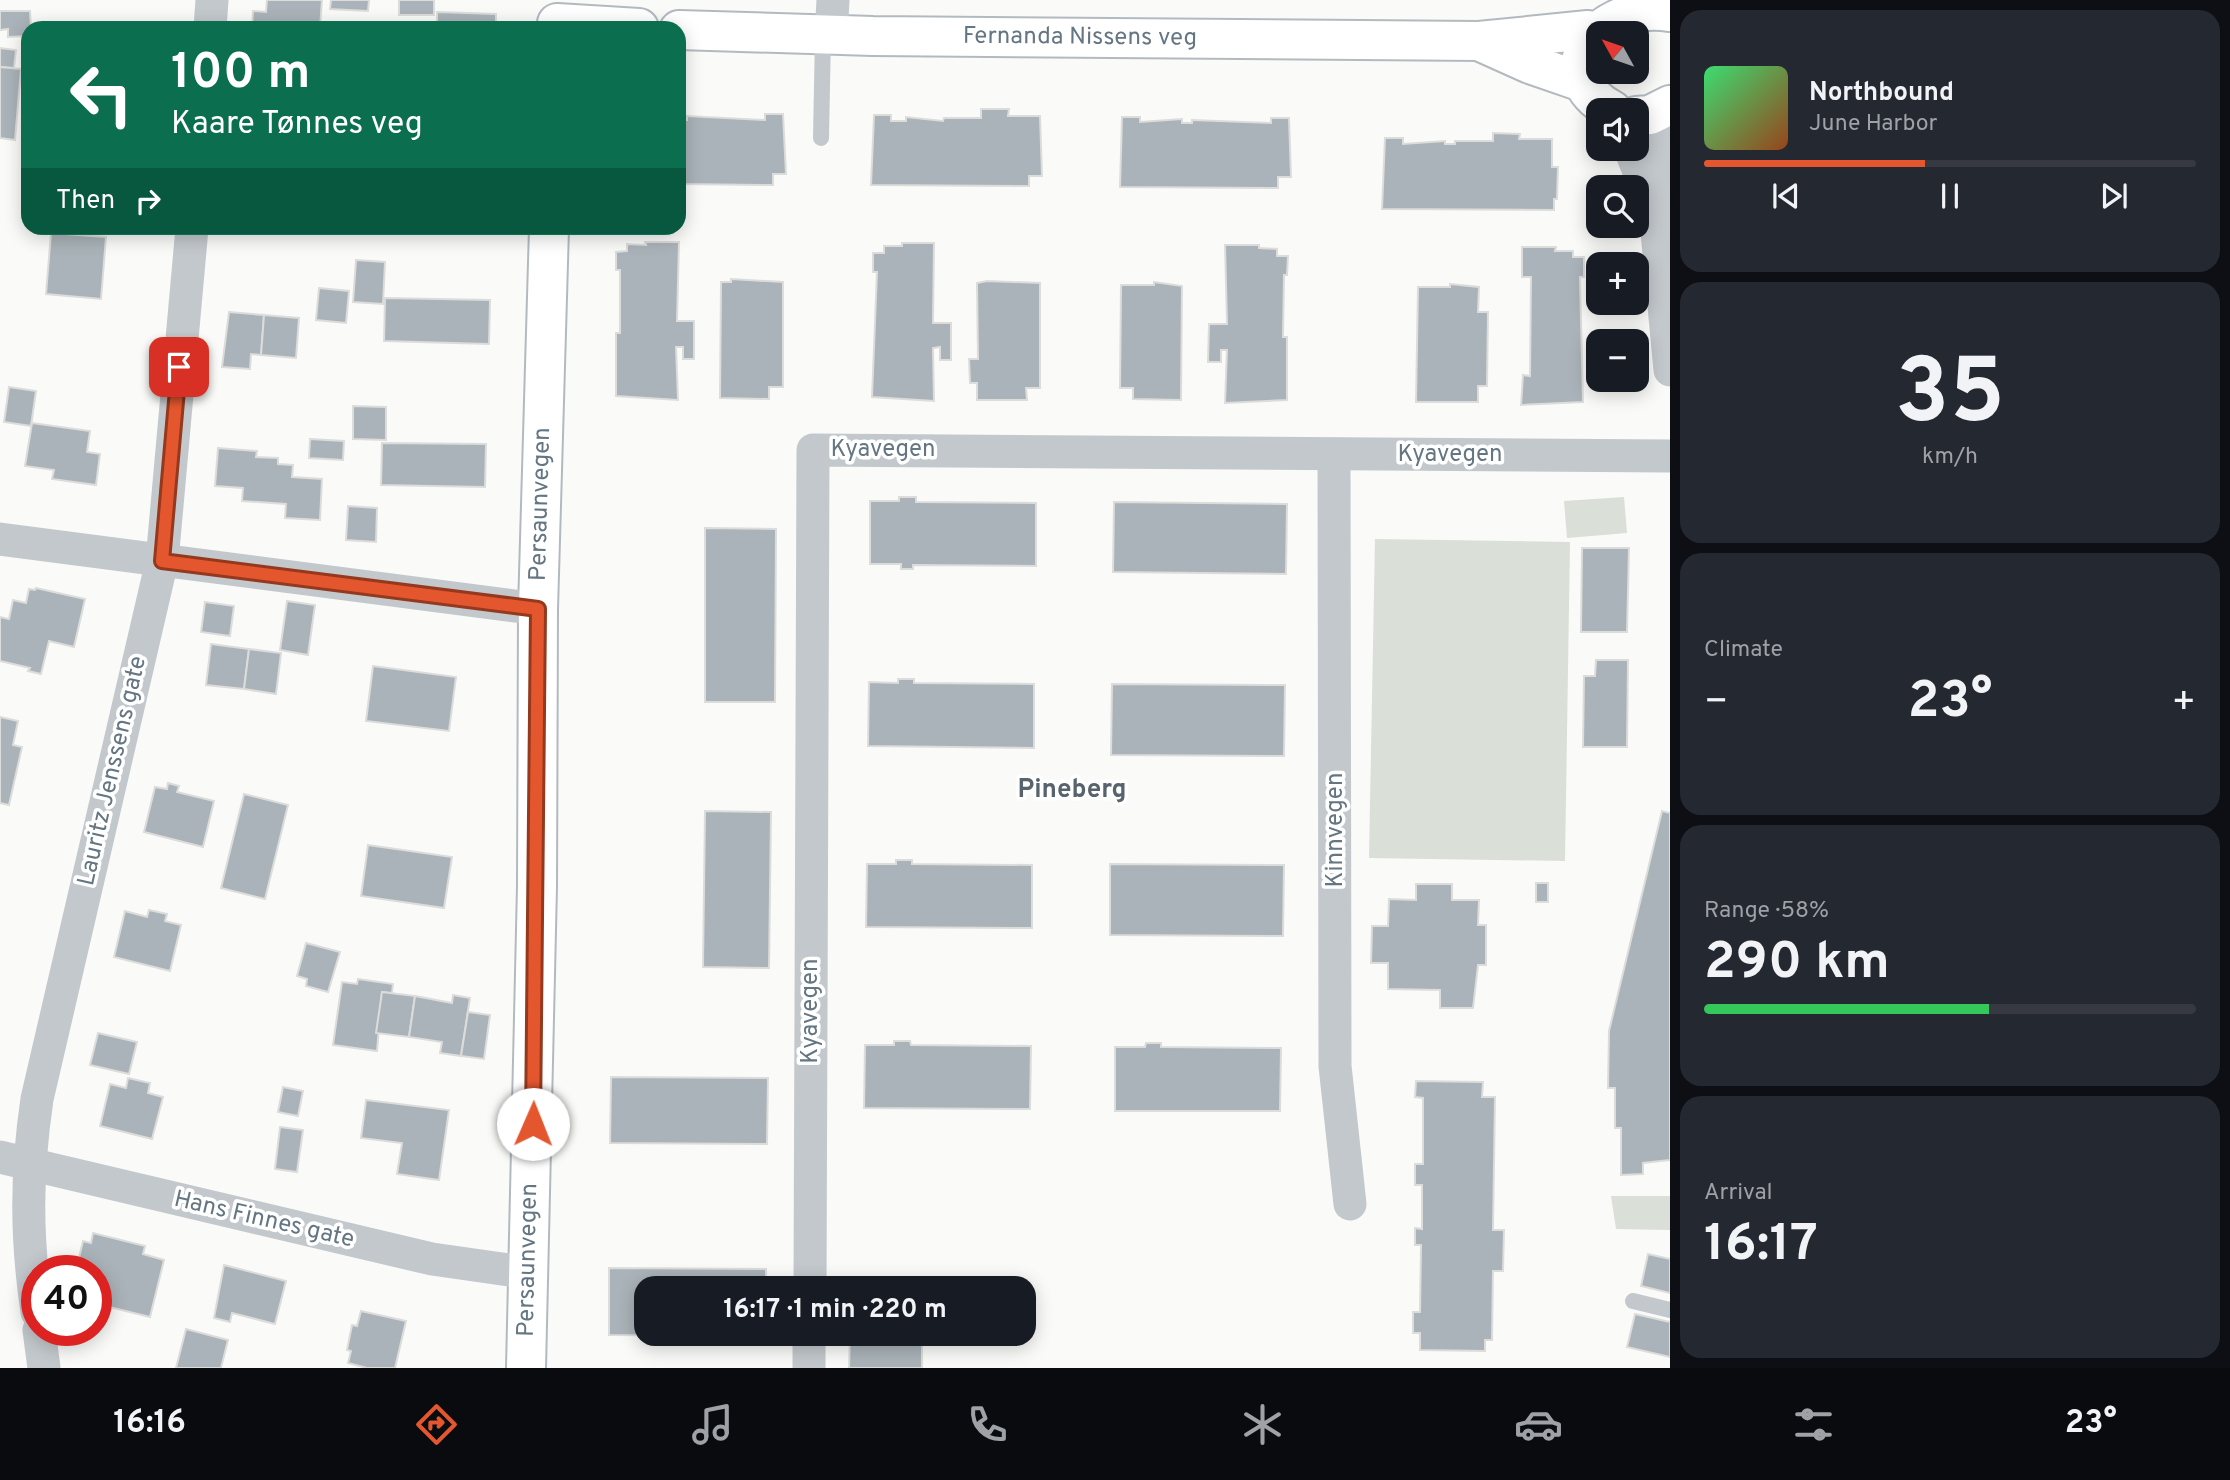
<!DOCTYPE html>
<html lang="en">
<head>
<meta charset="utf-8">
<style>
  :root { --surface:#171b24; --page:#242831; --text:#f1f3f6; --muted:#9ea1a6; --line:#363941; --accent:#e4572e }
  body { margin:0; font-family:Overpass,sans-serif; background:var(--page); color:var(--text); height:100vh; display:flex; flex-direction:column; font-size:26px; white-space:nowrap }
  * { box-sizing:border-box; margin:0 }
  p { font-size:23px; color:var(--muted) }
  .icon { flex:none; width:38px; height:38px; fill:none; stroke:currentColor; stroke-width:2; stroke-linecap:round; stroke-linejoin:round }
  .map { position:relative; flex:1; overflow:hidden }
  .side { display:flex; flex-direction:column; gap:10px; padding:10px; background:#0d0f14; width:560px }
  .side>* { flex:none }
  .hud { position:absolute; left:21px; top:21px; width:665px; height:214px; border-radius:21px; box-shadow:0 4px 18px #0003; background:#0b6e4f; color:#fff; overflow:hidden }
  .needle { width:46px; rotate:310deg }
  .tools { position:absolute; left:1586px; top:21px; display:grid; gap:14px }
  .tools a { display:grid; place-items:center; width:63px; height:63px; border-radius:14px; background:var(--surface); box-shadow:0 4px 18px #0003; font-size:35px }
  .speed { position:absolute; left:21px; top:1255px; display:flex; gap:14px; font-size:35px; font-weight:700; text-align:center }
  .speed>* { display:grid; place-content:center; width:91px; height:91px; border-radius:50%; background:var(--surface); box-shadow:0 4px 18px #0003; line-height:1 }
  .speed .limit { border:10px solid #d22; background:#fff; color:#111 }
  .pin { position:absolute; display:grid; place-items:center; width:60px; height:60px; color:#fff; margin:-30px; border-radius:14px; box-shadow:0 4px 10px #0006 }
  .me { position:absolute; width:77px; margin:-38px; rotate:1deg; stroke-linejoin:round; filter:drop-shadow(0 0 5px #0008) }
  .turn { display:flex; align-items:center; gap:24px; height:147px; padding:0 35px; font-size:32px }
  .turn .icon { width:91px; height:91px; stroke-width:2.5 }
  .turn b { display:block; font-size:49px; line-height:60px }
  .then { display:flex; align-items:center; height:66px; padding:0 35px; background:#0003; gap:14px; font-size:26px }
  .big { font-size:52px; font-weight:700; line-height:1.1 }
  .side .tile { flex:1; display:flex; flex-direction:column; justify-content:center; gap:10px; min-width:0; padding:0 24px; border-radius:21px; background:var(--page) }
  .side .dial { align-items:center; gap:0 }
  .dial b { font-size:91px; line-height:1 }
  .song { display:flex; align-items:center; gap:21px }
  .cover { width:84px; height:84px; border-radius:10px; background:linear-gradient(135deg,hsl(140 70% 55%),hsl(20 70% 35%)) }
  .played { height:7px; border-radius:4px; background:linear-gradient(90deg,var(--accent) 45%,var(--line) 45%) }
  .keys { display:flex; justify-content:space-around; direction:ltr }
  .heat { display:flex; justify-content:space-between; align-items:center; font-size:38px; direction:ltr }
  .charge { height:10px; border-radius:5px; background:linear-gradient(90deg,#34c759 58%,var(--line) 0) }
  .trip { position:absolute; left:634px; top:1276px; width:402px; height:70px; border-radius:21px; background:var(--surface); box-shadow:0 4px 18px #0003; font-weight:700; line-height:70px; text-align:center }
  .menu { display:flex; height:112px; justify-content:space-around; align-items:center; background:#090b0e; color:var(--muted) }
  .menu .icon { width:49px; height:49px }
  .menu .on { color:var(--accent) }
  .menu b { font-size:32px; color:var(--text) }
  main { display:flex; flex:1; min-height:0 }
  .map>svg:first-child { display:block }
  .green { fill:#dadfd7 }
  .building { fill:#aab3b9; stroke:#dcdcda; stroke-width:2 }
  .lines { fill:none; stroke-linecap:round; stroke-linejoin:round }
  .secondary-casing { stroke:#b3babf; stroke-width:42 }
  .lane { stroke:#c3c8cc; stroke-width:16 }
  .street { stroke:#c3c8cc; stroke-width:33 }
  .secondary { stroke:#fff; stroke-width:38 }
  .route-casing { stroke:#94391e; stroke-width:18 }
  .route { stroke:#e4572e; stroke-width:12 }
  .labels { text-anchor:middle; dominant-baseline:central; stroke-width:7; stroke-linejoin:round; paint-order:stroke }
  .street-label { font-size:24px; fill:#657683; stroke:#fff }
  .neighbourhood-label { font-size:26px; font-weight:bold; fill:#57646e; stroke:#fff }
</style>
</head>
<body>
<main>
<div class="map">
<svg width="1670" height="1368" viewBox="0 0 1670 1368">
  <rect width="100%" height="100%" fill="#fafaf8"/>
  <g class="green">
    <polygon points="1624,497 1627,533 1567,538 1564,501"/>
    <polygon points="1375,539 1570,542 1565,861 1369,858"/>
    <polygon points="1611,1196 1670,1196 1670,1230 1616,1229"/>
  </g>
  <g class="building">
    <polygon points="267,0 322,0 320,28 252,28 253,11 266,12"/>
    <polygon points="331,0 369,0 368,11 330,9"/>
    <rect x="399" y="0" width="35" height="15"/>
    <polygon points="0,11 30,11 31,28 28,28 28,36 8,37 8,29 0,30"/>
    <polygon points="437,12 496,14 496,28 437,28"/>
    <polygon points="0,48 16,50 14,68 0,67"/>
    <polygon points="0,67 21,69 15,140 0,138"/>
    <polygon points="981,109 1009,109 1008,116 1040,116 1042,176 1029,176 1029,186 871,185 874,115 891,115 891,121 906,121 906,117 943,121 944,118 981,118"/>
    <polygon points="765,114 783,114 786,174 773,174 773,185 679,184 679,120 687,120 687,116 765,120"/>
    <polygon points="1122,117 1140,117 1140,122 1182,119 1182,123 1192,123 1192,120 1271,123 1271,118 1289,118 1291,177 1278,177 1278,188 1120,187"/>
    <polygon points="1493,133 1520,134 1519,139 1552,139 1552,167 1558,167 1557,199 1554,199 1554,210 1382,209 1385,138 1403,138 1403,144 1445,141 1445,144 1455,144 1455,141 1493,141"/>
    <polygon points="51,233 106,237 101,299 46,294"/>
    <polygon points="645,242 679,242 677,321 694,321 694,359 683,359 683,347 676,347 678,400 616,396 616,333 620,333 620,270 616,270 616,252 627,251 627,244 646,245"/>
    <polygon points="902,243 934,243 933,323 951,323 951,360 940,360 940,347 933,348 934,401 872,397 877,272 873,272 873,253 884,253 884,246 902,246"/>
    <polygon points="1225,245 1259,245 1259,248 1277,249 1277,256 1288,256 1287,275 1284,275 1283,337 1287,337 1287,400 1225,403 1227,350 1221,350 1221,362 1208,362 1209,324 1227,324"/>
    <polygon points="1522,247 1556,247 1555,251 1573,251 1573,257 1584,257 1584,277 1580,277 1583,402 1521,405 1523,375 1530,376 1531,277 1522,277"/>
    <polygon points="356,260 385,262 383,304 353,302"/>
    <polygon points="731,279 783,282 783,387 769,387 769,399 720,398 721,282 731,282"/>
    <polygon points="987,281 1040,283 1040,388 1026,388 1027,400 977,400 977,383 970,383 969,359 978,359 977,283"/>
    <polygon points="1154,282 1182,286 1181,400 1133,399 1133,388 1120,388 1121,285 1154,285"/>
    <polygon points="1450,284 1479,287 1478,312 1488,312 1487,386 1478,386 1478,402 1416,402 1418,287 1450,287"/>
    <polygon points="319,288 349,291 346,323 316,320"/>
    <polygon points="385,298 490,300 489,344 384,341"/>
    <polygon points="229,312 264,315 261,355 251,354 250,369 222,367"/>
    <polygon points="264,315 299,318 296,358 261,355"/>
    <polygon points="9,387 36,391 31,426 4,422"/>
    <polygon points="353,406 386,407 386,440 353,439"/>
    <polygon points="32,423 90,431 87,452 100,454 96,485 52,479 54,470 25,466"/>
    <polygon points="310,439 344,441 343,460 309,458"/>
    <polygon points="382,443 486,444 485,487 381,485"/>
    <polygon points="218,448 257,451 256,457 278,458 278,464 293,465 292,477 322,479 320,520 285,518 286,504 242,501 243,488 215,486"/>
    <polygon points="899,497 916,497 916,502 1036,503 1036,566 913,565 913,569 901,569 901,564 870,564 870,501 899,501"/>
    <polygon points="1114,502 1287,504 1286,574 1113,572"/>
    <polygon points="348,506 377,508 376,542 346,540"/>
    <polygon points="705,528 776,529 775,702 705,702"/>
    <polygon points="1582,548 1629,548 1627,632 1581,632"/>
    <polygon points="36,588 85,599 74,647 49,641 41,674 28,671 30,668 0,661 0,617 9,619 13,600 26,603 29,589 35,590"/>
    <polygon points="287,601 315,605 308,655 280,650"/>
    <polygon points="205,602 234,606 230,636 201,632"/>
    <polygon points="211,644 249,649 244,689 206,685"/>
    <polygon points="249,649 281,653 276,694 244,689"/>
    <polygon points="1596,660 1628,660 1627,747 1583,747 1584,676 1595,676"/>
    <polygon points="373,666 456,677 449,731 366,721"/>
    <polygon points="898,679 914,679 914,683 1034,684 1034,748 868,746 869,682 898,683"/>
    <polygon points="1112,684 1285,685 1284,756 1111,755"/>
    <polygon points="0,717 18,721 13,745 22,747 9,805 0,803"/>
    <polygon points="168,783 179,786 177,792 214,801 203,847 144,832 155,787 167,789"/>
    <polygon points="244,794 288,805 265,899 221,888"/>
    <polygon points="705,811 771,812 769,968 703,967"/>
    <polygon points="1662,811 1670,813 1670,1160 1643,1163 1643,1174 1621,1175 1621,1128 1615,1128 1615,1088 1608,1088 1609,1031"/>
    <polygon points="368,845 452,857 444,908 361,896"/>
    <polygon points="896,860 912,860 912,864 1032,865 1032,928 866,927 867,864 896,864"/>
    <polygon points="1110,864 1284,865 1283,936 1110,935"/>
    <rect x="1536" y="883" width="12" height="19"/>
    <polygon points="1416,884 1452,884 1452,900 1479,900 1478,925 1486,925 1486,965 1478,965 1473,1008 1440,1008 1440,990 1388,989 1388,963 1371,963 1372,926 1388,926 1389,899 1416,900"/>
    <polygon points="149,910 167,914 165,921 181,925 170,971 114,957 125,911 147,917"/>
    <polygon points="306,943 340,952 328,992 306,986 307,979 297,976"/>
    <polygon points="358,979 393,984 392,993 382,992 377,1051 333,1045 342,982 357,984"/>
    <polygon points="382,992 415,996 409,1037 376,1033"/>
    <polygon points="453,995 470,998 461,1056 440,1053 442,1042 409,1037 415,996 452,1003"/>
    <polygon points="468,1012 490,1015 484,1059 461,1056"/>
    <polygon points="98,1033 137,1042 129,1074 90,1065"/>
    <polygon points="894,1041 910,1041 911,1045 1031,1046 1030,1109 864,1108 865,1045 894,1045"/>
    <polygon points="1146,1043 1161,1043 1161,1047 1281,1048 1280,1111 1115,1111 1115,1047 1145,1047"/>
    <polygon points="611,1077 768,1078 767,1144 610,1143"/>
    <polygon points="128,1078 150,1083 148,1093 163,1097 152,1139 100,1126 110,1084 126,1088"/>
    <polygon points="1416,1081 1483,1082 1482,1097 1495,1097 1493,1230 1504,1230 1503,1271 1493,1271 1492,1340 1485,1340 1485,1351 1420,1350 1420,1333 1413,1333 1413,1312 1420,1312 1421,1245 1415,1245 1415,1228 1422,1229 1422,1185 1415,1185 1415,1164 1423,1164 1423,1098 1415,1097"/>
    <polygon points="283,1087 303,1091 298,1116 278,1112"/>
    <polygon points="366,1100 449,1110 439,1180 397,1174 402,1143 361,1138"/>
    <polygon points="280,1127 303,1130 297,1172 275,1169"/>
    <polygon points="93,1233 145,1246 143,1254 164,1260 150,1317 101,1305 107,1283 96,1280 96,1270 76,1270 83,1241 91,1243"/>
    <polygon points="1648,1254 1670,1259 1670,1293 1641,1286"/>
    <polygon points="224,1265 286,1281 275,1324 232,1313 230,1322 214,1318"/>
    <polygon points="609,1268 766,1269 766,1288 646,1288 646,1334 766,1336 609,1335"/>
    <polygon points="361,1311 406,1321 395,1368 367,1368 348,1363 351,1351 347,1350 352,1325 357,1326"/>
    <polygon points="1635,1314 1670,1322 1670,1357 1627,1347"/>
    <polygon points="186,1329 228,1340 221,1368 176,1368"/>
    <polygon points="850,1334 922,1334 922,1368 849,1368"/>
  </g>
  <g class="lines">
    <defs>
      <g id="secondary">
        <polyline points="557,23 639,28"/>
        <path id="s1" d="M679 30 873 36 1479 41 1588 30"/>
        <polyline points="1481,42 1530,64 1585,83"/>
        <path d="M1612 110C1542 73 1601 0 1670 12"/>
        <polyline points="1636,116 1650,115 1670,105"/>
        <path id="s2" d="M526 1368 537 886 538 609 549 228"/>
      </g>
    </defs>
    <use href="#secondary" class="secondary-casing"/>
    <g class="lane">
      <polyline points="821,138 823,35"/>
      <polyline points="1633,1301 1670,1310"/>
    </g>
    <g class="street">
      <polyline points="210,28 212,0"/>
      <polyline points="831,36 833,0"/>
      <polyline points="1630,149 1655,211 1670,370"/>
      <polyline points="1653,203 1663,169 1664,110"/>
      <polyline points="1334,454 1335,1066 1350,1204"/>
      <polyline points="0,539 538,609"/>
      <polyline points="0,1157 432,1259 530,1273"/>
      <polyline points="810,1288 813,450 1670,456"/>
      <path d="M37 1312C26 1237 26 1174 37 1099L162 561 192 228"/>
      <polyline points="39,1330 44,1368"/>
      <polyline points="809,1368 809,1334"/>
    </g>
    <use href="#secondary" class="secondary"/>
  </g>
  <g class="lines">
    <defs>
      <polyline id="route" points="179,367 162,561 538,609 533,1124"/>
    </defs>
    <use href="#route" class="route-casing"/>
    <use href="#route" class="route"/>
  </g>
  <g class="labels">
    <g class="street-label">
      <text stroke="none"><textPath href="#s1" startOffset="401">Fernanda Nissens veg</textPath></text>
      <text x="883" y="450">Kyavegen</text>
      <text x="1450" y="455">Kyavegen</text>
      <text stroke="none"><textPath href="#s2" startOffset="864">Persaunvegen</textPath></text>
      <text transform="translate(113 771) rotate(-77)">Lauritz Jenssens gate</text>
      <text transform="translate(1336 830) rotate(-90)">Kinnvegen</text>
      <text transform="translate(811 1011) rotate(-90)">Kyavegen</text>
      <text transform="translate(264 1220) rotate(13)">Hans Finnes gate</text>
      <text stroke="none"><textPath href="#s2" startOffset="108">Persaunvegen</textPath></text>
    </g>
    <g class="neighbourhood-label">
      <text x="1072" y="790">Pineberg</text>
    </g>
  </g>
</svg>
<div class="tools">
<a><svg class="needle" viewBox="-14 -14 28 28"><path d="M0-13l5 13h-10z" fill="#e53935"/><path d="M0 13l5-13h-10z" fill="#9ea1a6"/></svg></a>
<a><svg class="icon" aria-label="sound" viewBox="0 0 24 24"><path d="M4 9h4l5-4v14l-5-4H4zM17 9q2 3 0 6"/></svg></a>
<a><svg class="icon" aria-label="search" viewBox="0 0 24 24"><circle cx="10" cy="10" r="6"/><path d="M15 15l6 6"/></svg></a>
<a>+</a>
<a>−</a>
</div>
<div class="speed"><div class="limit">40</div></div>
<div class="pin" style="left:179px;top:367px;background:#d93025"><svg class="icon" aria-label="arrive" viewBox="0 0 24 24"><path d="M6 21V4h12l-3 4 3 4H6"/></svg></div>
<svg class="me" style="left:533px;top:1124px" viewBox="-20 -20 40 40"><circle r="19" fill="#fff"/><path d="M0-13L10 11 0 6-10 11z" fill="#e4572e"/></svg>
<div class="trip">16:17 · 1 min · 220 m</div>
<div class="hud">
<div class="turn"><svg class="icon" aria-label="left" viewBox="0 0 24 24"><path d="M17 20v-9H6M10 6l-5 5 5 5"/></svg><div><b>100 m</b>Kaare Tønnes veg</div></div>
<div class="then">Then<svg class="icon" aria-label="right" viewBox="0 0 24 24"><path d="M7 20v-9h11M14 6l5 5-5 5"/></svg></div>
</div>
</div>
<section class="side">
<div class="tile">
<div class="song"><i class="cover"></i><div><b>Northbound</b><p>June Harbor</p></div></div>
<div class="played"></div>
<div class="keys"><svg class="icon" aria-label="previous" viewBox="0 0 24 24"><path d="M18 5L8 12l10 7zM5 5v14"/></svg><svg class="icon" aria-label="pause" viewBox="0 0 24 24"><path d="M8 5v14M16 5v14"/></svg><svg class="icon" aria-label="next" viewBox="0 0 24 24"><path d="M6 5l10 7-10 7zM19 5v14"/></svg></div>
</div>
<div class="tile dial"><b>35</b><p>km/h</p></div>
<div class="tile"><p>Climate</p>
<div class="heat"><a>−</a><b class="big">23°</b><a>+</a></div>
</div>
<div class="tile"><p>Range · 58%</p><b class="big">290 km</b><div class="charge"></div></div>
<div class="tile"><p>Arrival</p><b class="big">16:17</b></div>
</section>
</main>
<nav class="menu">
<b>16:16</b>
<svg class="icon on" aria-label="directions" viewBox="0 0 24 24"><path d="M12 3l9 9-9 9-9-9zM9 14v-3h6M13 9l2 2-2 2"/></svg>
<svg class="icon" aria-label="music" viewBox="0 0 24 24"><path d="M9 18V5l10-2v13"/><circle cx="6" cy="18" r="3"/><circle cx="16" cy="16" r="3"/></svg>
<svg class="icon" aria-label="phone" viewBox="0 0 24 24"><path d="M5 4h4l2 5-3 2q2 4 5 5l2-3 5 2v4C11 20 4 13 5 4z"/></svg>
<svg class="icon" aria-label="climate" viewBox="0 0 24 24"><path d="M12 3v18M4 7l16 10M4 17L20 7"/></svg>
<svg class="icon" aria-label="car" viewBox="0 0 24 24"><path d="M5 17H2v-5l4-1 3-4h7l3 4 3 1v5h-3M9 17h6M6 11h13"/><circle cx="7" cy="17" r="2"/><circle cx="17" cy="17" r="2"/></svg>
<svg class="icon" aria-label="filters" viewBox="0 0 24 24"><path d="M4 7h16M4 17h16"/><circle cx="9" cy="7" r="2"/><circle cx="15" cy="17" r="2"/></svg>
<b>23°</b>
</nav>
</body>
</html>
